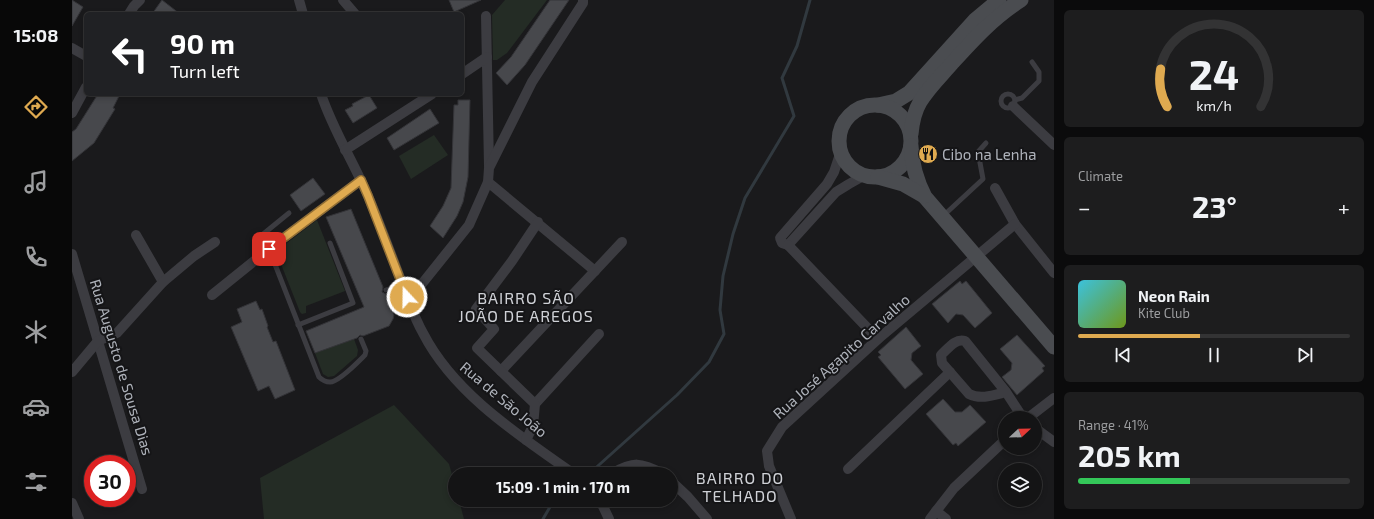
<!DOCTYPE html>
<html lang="en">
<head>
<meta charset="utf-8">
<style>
  :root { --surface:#141415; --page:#1d1d1e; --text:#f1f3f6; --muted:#9d9ea0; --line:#333334; --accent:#dfaa50 }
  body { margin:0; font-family:"Exo 2",sans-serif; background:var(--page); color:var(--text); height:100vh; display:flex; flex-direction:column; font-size:15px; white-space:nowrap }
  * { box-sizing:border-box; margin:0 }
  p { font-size:13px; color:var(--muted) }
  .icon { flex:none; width:22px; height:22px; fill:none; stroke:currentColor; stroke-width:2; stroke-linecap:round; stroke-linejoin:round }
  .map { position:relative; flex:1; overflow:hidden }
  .drawer { display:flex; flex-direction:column; gap:10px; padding:10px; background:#0b0b0c; width:320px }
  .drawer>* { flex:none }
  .banner { position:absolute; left:12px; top:12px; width:380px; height:84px; border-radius:6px; box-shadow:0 2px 6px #0003,0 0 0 1px var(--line); background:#202124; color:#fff; overflow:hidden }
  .needle { width:26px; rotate:68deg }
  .buttons { position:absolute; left:926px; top:411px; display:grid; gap:8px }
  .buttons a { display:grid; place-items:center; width:44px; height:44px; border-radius:50%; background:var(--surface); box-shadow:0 2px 6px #0003,0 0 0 1px var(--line); font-size:20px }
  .speed { position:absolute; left:12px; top:455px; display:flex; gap:8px; font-size:20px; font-weight:700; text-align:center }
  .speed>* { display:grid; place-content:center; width:52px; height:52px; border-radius:50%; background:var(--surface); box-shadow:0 2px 6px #0003,0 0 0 1px var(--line); line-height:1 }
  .speed .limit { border:6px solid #d22; background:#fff; color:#111 }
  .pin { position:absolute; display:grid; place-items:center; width:34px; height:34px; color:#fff; margin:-17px; border-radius:8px; box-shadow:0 2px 6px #0006 }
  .me { position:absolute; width:44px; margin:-22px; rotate:339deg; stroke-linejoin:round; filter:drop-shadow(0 0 3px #0008) }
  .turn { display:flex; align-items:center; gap:14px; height:84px; padding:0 20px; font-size:18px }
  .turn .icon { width:52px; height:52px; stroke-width:2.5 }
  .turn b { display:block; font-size:28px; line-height:34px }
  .big { font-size:30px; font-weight:700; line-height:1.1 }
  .drawer .tile { flex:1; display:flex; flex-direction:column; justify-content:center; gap:6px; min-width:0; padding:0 14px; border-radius:6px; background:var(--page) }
  .drawer .dial { align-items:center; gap:0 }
  .dial svg { height:104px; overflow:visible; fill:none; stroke:var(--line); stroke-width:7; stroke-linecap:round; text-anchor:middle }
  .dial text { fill:var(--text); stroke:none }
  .song { display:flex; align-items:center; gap:12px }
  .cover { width:48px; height:48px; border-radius:6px; background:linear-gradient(135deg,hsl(190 70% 55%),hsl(80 70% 35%)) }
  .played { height:4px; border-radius:2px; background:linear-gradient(90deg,var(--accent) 45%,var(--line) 45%) }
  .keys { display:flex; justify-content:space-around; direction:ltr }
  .heat { display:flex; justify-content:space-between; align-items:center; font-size:22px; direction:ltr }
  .charge { height:6px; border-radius:3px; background:linear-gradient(90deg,#34c759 41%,var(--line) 0) }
  .trip { position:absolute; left:376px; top:467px; width:230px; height:40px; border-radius:20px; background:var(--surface); box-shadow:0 2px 6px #0003,0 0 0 1px var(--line); font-weight:700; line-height:40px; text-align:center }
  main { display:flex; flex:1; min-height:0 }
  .menu { display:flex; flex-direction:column; width:72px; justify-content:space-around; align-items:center; background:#080808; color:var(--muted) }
  .menu .icon { width:28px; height:28px }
  .menu .selected { color:var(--accent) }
  .menu b { font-size:18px; color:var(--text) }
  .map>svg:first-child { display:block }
  .green { fill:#242c25 }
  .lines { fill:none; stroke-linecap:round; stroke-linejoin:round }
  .stream { stroke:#31393f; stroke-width:3 }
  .building { fill:#47484c; stroke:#343438 }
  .lane { stroke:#3c3c41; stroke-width:5 }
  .street { stroke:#3c3c41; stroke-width:10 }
  .secondary { stroke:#4a4c50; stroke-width:15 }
  .route-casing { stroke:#916e34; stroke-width:10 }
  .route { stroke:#dfaa50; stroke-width:7 }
  .labels { text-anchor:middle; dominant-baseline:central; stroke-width:4; stroke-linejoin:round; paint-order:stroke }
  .poi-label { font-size:15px; fill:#aeb2ba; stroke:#151517; text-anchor:start }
  .street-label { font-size:15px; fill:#aeb2ba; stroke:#151517 }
  .neighbourhood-label { font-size:16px; letter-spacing:1px; fill:#cfd1d6; stroke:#151517 }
</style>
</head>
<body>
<main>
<nav class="menu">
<b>15:08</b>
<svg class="icon selected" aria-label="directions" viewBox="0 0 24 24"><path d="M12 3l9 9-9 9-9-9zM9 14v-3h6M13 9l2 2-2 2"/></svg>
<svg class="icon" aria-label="music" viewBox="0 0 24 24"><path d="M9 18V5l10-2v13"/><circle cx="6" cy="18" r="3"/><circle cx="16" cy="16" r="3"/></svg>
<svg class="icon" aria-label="phone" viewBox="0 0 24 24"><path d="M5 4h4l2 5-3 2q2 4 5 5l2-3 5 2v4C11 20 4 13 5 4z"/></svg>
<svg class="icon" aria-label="climate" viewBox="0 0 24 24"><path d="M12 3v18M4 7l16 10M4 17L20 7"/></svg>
<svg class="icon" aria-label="car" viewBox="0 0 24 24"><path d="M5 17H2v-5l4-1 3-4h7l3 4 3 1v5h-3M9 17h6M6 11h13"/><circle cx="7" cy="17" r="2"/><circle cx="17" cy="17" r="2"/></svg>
<svg class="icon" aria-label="filters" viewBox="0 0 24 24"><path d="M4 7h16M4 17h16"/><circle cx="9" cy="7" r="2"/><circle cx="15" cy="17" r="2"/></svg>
</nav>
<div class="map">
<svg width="982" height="519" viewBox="0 0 982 519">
  <rect width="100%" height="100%" fill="#1a1a1c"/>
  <g class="green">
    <polygon points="433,0 475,0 435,53 425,60 421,60 420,15"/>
    <polygon points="362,135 376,155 339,179 327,156"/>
    <polygon points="245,220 273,291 234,306 234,313 230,314 228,312 205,254 207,249"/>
    <polygon points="282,339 286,350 285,356 262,376 256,377 251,374 243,353"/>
    <polygon points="322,405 377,464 383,485 383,500 387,500 392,519 192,519 188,478"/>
  </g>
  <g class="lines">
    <g class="stream">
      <polyline points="518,473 605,395 637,362 652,334 648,310 651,276 661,234 673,198 722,116 710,78 725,46 738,0"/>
      <polyline points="471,519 482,500"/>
    </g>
  </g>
  <g class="building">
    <polygon points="0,0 11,7 0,26"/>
    <polygon points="90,0 108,14 80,14"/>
    <polygon points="377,0 409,0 382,12"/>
    <polygon points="478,0 497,0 453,65 435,85 424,73 439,57"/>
    <polygon points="26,94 48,94 41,108 43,109 22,143 0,161 0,132 4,129"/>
    <polygon points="297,95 305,108 281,123 273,110 281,106 280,104"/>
    <polygon points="386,100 398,100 396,177 391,202 385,216 371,238 358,226 371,206 379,188 382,105 386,105"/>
    <polygon points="358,109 367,123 322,150 315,138"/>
    <polygon points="241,178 253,194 229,211 218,195"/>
    <polygon points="279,209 311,287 310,292 314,294 322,315 321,319 317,326 291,336 288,335 285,338 243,353 234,331 292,307 254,217"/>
    <polygon points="888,281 890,284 894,281 920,313 903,328 891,315 884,314 876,323 860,304"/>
    <polygon points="184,301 188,310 190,309 196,326 195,327 201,342 204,341 223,390 203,399 197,386 186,391 159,327 170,322 165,309"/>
    <polygon points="834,327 849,346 840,353 839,360 851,374 833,389 806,357 809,355 806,352"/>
    <polygon points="945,335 973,366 970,368 972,371 945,395 930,377 939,370 940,363 928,349"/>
    <polygon points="871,399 883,412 890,412 898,405 914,422 886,446 884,443 881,445 854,414"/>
  </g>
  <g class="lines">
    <g class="lane">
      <circle cx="936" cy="101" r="7"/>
      <polyline points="943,100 950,98 967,81 967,72 960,62"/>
      <polyline points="871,216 911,179 906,152 914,143"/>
      <path d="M197 249 247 377C250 380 253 382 258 382 267 382 286 362 293 355L294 351 289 339"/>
      <path d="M195 251C192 245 189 241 190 235L217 213"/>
      <polyline points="314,290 331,284"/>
      <polyline points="226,325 281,303 258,243"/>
    </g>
    <g class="street">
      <polyline points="227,0 231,14"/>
      <polyline points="271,0 283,14"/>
      <polyline points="57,14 62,6 68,0"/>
      <polyline points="414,16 417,166"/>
      <polyline points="0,48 14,56"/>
      <polyline points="390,74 415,57"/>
      <path d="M249 94C261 130 281 161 296 196 308 224 319 254 330 283 337 300 342 318 351 333 382 394 448 436 502 474"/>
      <polyline points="941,106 982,145"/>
      <polyline points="0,113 14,87"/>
      <polyline points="273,150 360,94"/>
      <polyline points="769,151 762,172 755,184 708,238 710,243 716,245 764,192 777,184 793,175"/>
      <polyline points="416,182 523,271"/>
      <polyline points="923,188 943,224 982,273"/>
      <polyline points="64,235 91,282"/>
      <polyline points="716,245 806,339"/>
      <polyline points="0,254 70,489"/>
      <polyline points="140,295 197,249 289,180"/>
      <polyline points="335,297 349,285 397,225 416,182 417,168 460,82 511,3 511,0"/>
      <polyline points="429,371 550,242"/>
      <polyline points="0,372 26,341 45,333 91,282 122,256 143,242"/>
      <path d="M934 392C922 395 909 400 897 394L870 363 869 355C876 349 883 338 893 341L934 392 951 418"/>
      <polyline points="463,404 527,334"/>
      <polyline points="956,418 982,398"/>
      <polyline points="963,428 982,442"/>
      <polyline points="454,440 461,426 463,404 405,348 422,329 404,309 440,261 466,222"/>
      <polyline points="776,469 878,372"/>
      <path d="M539 474C562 461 568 462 592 474"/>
      <polyline points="599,481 616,497 635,519"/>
      <polyline points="528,500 537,519"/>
      <polyline points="0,503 7,519"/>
      <polyline points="864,511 874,519"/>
      <polyline points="719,519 697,466 695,451 710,427 806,339 943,224"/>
      <polyline points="858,519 882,488 933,440"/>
    </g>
    <g class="secondary">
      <polyline points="806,105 824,101 837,93 903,20 927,0"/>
      <circle cx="803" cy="141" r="36"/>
      <path d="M839 134C840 123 842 112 848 102 857 87 870 75 881 62 902 39 922 17 949 0"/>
      <path d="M839 146C840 165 844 180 853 197L982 347"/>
      <polyline points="806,177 831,184 852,196"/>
    </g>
  </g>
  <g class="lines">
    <defs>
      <polyline id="route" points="197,249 289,180 296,196 335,297"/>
    </defs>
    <use href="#route" class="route-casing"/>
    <use href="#route" class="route"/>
  </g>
  <defs>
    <symbol id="restaurant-disc" viewBox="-11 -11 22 22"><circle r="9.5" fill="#dfaa50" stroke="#151517"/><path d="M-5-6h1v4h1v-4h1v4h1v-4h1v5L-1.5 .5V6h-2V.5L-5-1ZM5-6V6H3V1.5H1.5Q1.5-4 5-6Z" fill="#111"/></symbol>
  </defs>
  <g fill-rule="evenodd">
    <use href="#restaurant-disc" x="845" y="143" width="22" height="22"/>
  </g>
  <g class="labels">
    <g class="poi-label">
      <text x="870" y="154">Cibo na Lenha</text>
    </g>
    <g class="street-label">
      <text transform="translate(769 356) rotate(-42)">Rua José Agapito Carvalho</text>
      <text transform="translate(50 367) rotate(73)">Rua Augusto de Sousa Dias</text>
      <text transform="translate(432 399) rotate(40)">Rua de São João</text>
    </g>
    <g class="neighbourhood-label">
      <text x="454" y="297">BAIRRO SÃO<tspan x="454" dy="18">JOÃO DE AREGOS</tspan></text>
      <text x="668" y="477">BAIRRO DO<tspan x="668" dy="18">TELHADO</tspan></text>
    </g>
  </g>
</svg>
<div class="buttons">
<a><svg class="needle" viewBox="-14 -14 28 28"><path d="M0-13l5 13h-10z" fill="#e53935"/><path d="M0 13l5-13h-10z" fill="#9d9ea0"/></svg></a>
<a><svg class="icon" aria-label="layers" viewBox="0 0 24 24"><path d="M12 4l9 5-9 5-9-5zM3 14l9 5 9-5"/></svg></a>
</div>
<div class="speed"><div class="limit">30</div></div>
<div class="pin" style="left:197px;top:249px;background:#d93025"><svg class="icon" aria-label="arrive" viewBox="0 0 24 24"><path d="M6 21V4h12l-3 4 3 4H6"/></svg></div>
<svg class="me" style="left:335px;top:297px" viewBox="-20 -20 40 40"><circle r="17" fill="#dfaa50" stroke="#fff" stroke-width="3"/><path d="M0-11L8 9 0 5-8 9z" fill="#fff"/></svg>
<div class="trip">15:09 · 1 min · 170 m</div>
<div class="banner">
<div class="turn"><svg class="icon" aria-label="left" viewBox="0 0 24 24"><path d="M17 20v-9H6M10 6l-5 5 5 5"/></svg><div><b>90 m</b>Turn left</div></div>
</div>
</div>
<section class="drawer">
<div class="tile dial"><svg viewBox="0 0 100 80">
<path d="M14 69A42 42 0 1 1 86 69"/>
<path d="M14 69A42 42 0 0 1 9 40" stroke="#dfaa50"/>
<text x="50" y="56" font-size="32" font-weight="700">24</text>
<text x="50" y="72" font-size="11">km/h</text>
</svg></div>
<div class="tile"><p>Climate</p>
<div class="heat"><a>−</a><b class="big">23°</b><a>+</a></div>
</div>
<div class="tile">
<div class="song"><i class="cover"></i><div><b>Neon Rain</b><p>Kite Club</p></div></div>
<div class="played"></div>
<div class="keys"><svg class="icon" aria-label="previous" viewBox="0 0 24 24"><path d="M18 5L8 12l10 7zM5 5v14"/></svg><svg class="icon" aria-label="pause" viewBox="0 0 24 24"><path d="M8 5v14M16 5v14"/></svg><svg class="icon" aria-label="next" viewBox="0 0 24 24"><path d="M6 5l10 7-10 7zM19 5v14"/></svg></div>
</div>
<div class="tile"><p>Range · 41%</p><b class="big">205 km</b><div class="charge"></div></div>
</section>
</main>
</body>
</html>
